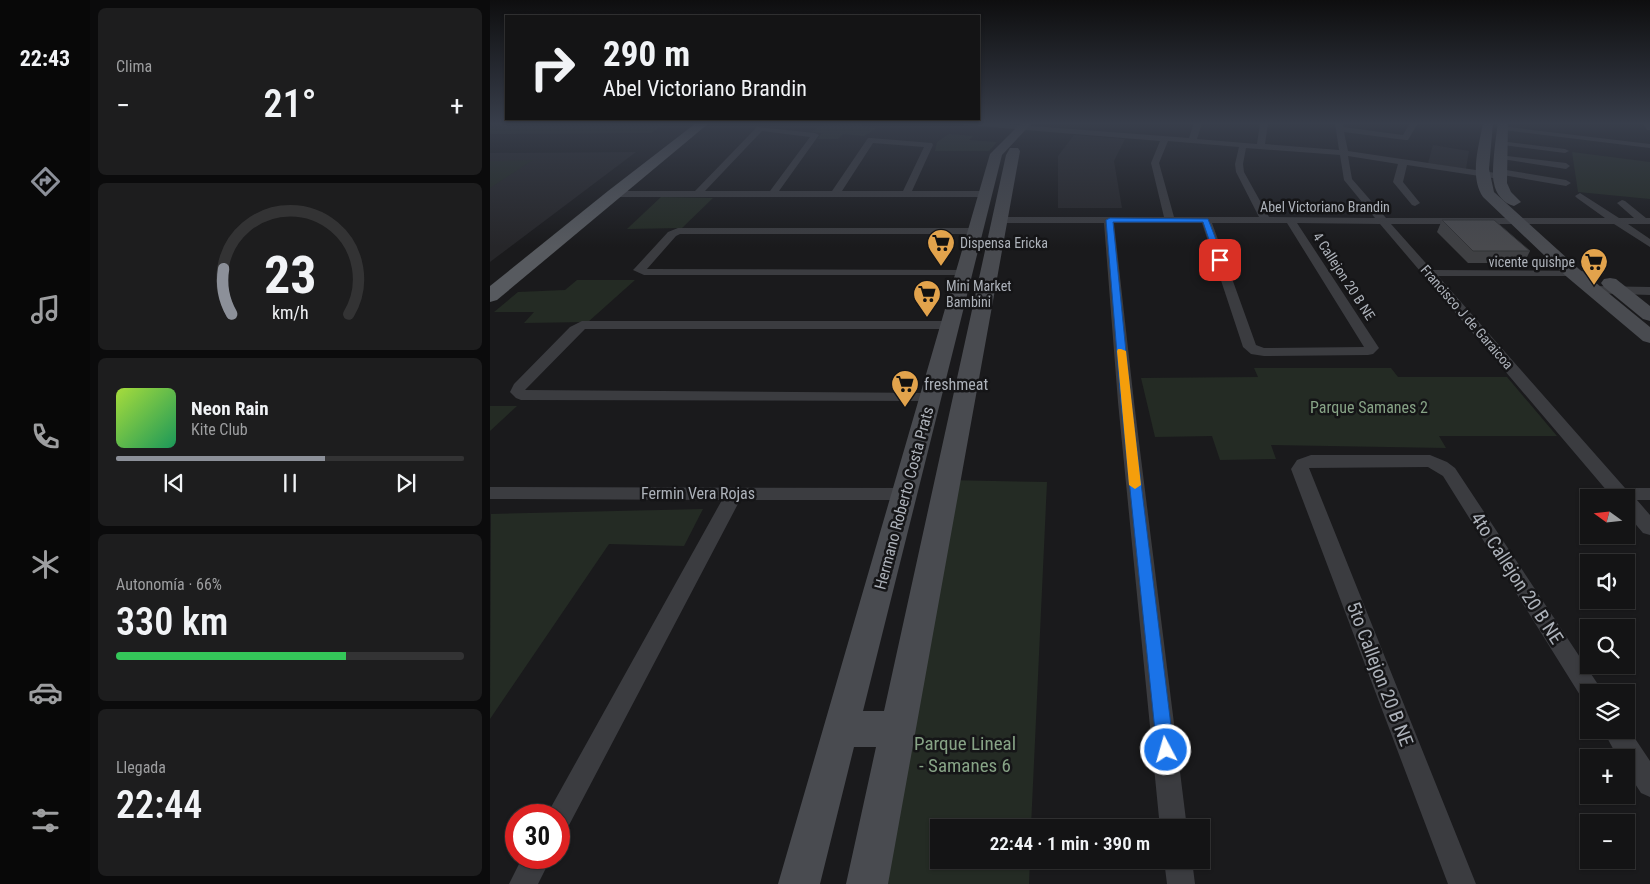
<!DOCTYPE html>
<html lang="es">
<head>
<meta charset="utf-8">
<style>
  :root { --surface:#141415; --page:#1d1d1e; --text:#f1f3f6; --muted:#9d9ea0; --line:#333334; --accent:#8c9099 }
  body { margin:0; font-family:"Roboto Condensed",sans-serif; background:var(--page); color:var(--text); height:100vh; display:flex; flex-direction:column; font-size:19px; white-space:nowrap }
  * { box-sizing:border-box; margin:0 }
  p { font-size:16px; color:var(--muted) }
  .icon { flex:none; width:28px; height:28px; fill:none; stroke:currentColor; stroke-width:2; stroke-linecap:round; stroke-linejoin:round }
  .map { position:relative; flex:1; overflow:hidden }
  .sheet { display:flex; flex-direction:column; gap:8px; padding:8px; background:#0b0b0c; width:400px }
  .sheet>* { flex:none }
  .guide { position:absolute; left:15px; top:15px; width:475px; height:105px; border-radius:0px; box-shadow:0 1px 4px #0004,0 0 0 1px var(--line); background:#141415; color:var(--text); overflow:hidden }
  .needle { width:32px; rotate:285deg }
  .buttons { position:absolute; left:1090px; top:489px; display:grid; gap:10px }
  .buttons a { display:grid; place-items:center; width:55px; height:55px; border-radius:0px; background:var(--surface); box-shadow:0 1px 4px #0004,0 0 0 1px var(--line); font-size:25px }
  .speed { position:absolute; left:15px; top:804px; display:flex; gap:10px; font-size:25px; font-weight:700; text-align:center }
  .speed>* { display:grid; place-content:center; width:65px; height:65px; border-radius:50%; background:var(--surface); box-shadow:0 1px 4px #0004,0 0 0 1px var(--line); line-height:1 }
  .speed .limit { border:8px solid #d22; background:#fff; color:#111 }
  .pin { position:absolute; display:grid; place-items:center; width:42px; height:42px; color:#fff; margin:-21px; border-radius:10px; box-shadow:0 2px 8px #0006 }
  .me { position:absolute; width:55px; margin:-28px; rotate:354deg; stroke-linejoin:round; filter:drop-shadow(0 0 4px #0008) }
  .turn { display:flex; align-items:center; gap:18px; height:105px; padding:0 15px; font-size:22px }
  .turn .icon { width:65px; height:65px; stroke-width:2.5 }
  .turn b { display:block; font-size:35px; line-height:42px }
  .big { font-size:38px; font-weight:600; line-height:1.1 }
  .sheet .tile { flex:1; display:flex; flex-direction:column; justify-content:center; gap:8px; min-width:0; padding:0 18px; border-radius:8px; background:var(--page) }
  .sheet .dial { align-items:center; gap:0 }
  .dial svg { height:130px; overflow:visible; fill:none; stroke:var(--line); stroke-width:7; stroke-linecap:round; text-anchor:middle }
  .dial text { fill:var(--text); stroke:none }
  .song { display:flex; align-items:center; gap:15px }
  .cover { width:60px; height:60px; border-radius:8px; background:linear-gradient(135deg,hsl(80 70% 55%),hsl(150 70% 35%)) }
  .played { height:5px; border-radius:2px; background:linear-gradient(90deg,var(--accent) 60%,var(--line) 60%) }
  .keys { display:flex; justify-content:space-around; direction:ltr }
  .heat { display:flex; justify-content:space-between; align-items:center; font-size:28px; direction:ltr }
  .charge { height:8px; border-radius:4px; background:linear-gradient(90deg,#34c759 66%,var(--line) 0) }
  .trip { position:absolute; left:440px; top:819px; width:280px; height:50px; border-radius:0px; background:var(--surface); box-shadow:0 1px 4px #0004,0 0 0 1px var(--line); font-weight:600; line-height:50px; text-align:center }
  main { display:flex; flex:1; min-height:0 }
  .tabs { display:flex; flex-direction:column; width:90px; justify-content:space-around; align-items:center; background:#080808; color:var(--muted) }
  .tabs .icon { width:35px; height:35px }
  .tabs .current { color:var(--accent) }
  .tabs b { font-size:22px; color:var(--text) }
  .map>svg:first-child { display:block }
  .built { fill:#262629 }
  .green { fill:#242b24 }
  .lines { fill:none; stroke-linecap:round; stroke-linejoin:round }
  .street { fill:#3b3c40; fill-rule:evenodd }
  .secondary { fill:#494b50; fill-rule:evenodd }
  .primary { fill:#575a5f; fill-rule:evenodd }
  .wall { fill:#3f4043 }
  .building { fill:#494a4e; stroke:#333437 }
  .route { fill:#1a73e8; stroke:#114b97 }
  .slow { fill:#f59e0b }
  .labels { text-anchor:middle; dominant-baseline:central; stroke-width:5; stroke-linejoin:round; paint-order:stroke }
  .far-street-label { font-size:14px; fill:#adb2ba; stroke:#151517 }
  .far-poi-label { font-size:14px; fill:#adb2ba; stroke:#151517; text-anchor:start }
  .poi-label { font-size:16px; fill:#adb2ba; stroke:#151517; text-anchor:start }
  .park-label { font-size:16px; fill:#87a386; stroke:#151517 }
  .street-label { font-size:16px; fill:#adb2ba; stroke:#151517 }
  .near-street-label { font-size:19px; fill:#adb2ba; stroke:#151517 }
  .near-park-label { font-size:19px; fill:#87a386; stroke:#151517 }
</style>
</head>
<body>
<main>
<nav class="tabs">
<b>22:43</b>
<svg class="icon current" aria-label="directions" viewBox="0 0 24 24"><path d="M12 3l9 9-9 9-9-9zM9 14v-3h6M13 9l2 2-2 2"/></svg>
<svg class="icon" aria-label="music" viewBox="0 0 24 24"><path d="M9 18V5l10-2v13"/><circle cx="6" cy="18" r="3"/><circle cx="16" cy="16" r="3"/></svg>
<svg class="icon" aria-label="phone" viewBox="0 0 24 24"><path d="M5 4h4l2 5-3 2q2 4 5 5l2-3 5 2v4C11 20 4 13 5 4z"/></svg>
<svg class="icon" aria-label="climate" viewBox="0 0 24 24"><path d="M12 3v18M4 7l16 10M4 17L20 7"/></svg>
<svg class="icon" aria-label="car" viewBox="0 0 24 24"><path d="M5 17H2v-5l4-1 3-4h7l3 4 3 1v5h-3M9 17h6M6 11h13"/><circle cx="7" cy="17" r="2"/><circle cx="17" cy="17" r="2"/></svg>
<svg class="icon" aria-label="filters" viewBox="0 0 24 24"><path d="M4 7h16M4 17h16"/><circle cx="9" cy="7" r="2"/><circle cx="15" cy="17" r="2"/></svg>
</nav>
<section class="sheet">
<div class="tile"><p>Clima</p>
<div class="heat"><a>−</a><b class="big">21°</b><a>+</a></div>
</div>
<div class="tile dial"><svg viewBox="0 0 100 80">
<path d="M14 69A42 42 0 1 1 86 69"/>
<path d="M14 69A42 42 0 0 1 9 41" stroke="#8c9099"/>
<text x="50" y="56" font-size="32" font-weight="700">23</text>
<text x="50" y="72" font-size="11">km/h</text>
</svg></div>
<div class="tile">
<div class="song"><i class="cover"></i><div><b>Neon Rain</b><p>Kite Club</p></div></div>
<div class="played"></div>
<div class="keys"><svg class="icon" aria-label="previous" viewBox="0 0 24 24"><path d="M18 5L8 12l10 7zM5 5v14"/></svg><svg class="icon" aria-label="pause" viewBox="0 0 24 24"><path d="M8 5v14M16 5v14"/></svg><svg class="icon" aria-label="next" viewBox="0 0 24 24"><path d="M6 5l10 7-10 7zM19 5v14"/></svg></div>
</div>
<div class="tile"><p>Autonomía · 66%</p><b class="big">330 km</b><div class="charge"></div></div>
<div class="tile"><p>Llegada</p><b class="big">22:44</b></div>
</section>
<div class="map">
<svg width="1160" height="884" viewBox="0 0 1160 884">
  <rect width="100%" height="100%" fill="#1a1a1c"/>
  <g class="built">
    <polygon points="584,135 635,139 624,161 632,208 568,208 568,156"/>
    <polygon points="943,145 979,151 976,169 938,163"/>
    <polygon points="146,152 0,262 0,153"/>
  </g>
  <g class="green">
    <polygon points="0,123 176,123 161,133 0,134"/>
    <polygon points="351,123 376,123 371,126 387,128 374,136 353,134 348,139 327,139 332,133 321,132 335,124 347,125"/>
    <polygon points="459,134 483,136 479,140 507,142 499,151 445,151 447,142"/>
    <polygon points="1082,152 1160,162 1160,199 1088,192"/>
    <polygon points="43,160 0,188 0,161"/>
    <polygon points="171,197 223,198 192,228 137,229"/>
    <polygon points="87,280 145,280 98,322 34,323 44,312 4,312 28,292 75,290"/>
    <polygon points="764,368 901,368 908,377 1017,377 1067,436 949,436 956,448 781,445 786,459 730,460 722,436 665,437 651,378 768,377"/>
    <polygon points="0,406 27,406 0,431"/>
    <polygon points="456,480 557,482 541,827 449,828 449,860 540,860 539,884 379,884"/>
    <polygon points="213,509 194,546 119,544 0,719 1,514"/>
  </g>
  <g class="lines">
    <g class="street">
      <path d="M471 123H502L699 138 704 123H712L707 139 767 144 770 123H778L775 144 849 150 845 123H853V127L913 135 920 123H928L918 140H915L854 132 858 151 1006 173 1007 170 1010 169 1076 180 1081 183 1076 186 1013 175 1012 178 1009 179 917 165 913 182 930 203 925 206 922 205 903 182 908 164 858 156 862 179 896 218H1115L1087 198 1085 196 1090 193 1129 218H1144L1127 203 1132 200 1135 201 1156 218H1160V224H1138L1160 239V247L1124 224H901L942 270 1112 271 1114 273 1112 275 1108 276H948L1135 488H1160V500H1147L1160 515V535L1153 533 1136 513V498H1123L890 224 807 223 889 348 883 354 878 355 774 356 761 354 753 347 712 223H624L644 402 697 828H670L628 402 614 223H509L504 220 509 217H674L661 163 670 141 475 125ZM678 141 749 147 745 164 746 172 769 217H684L669 163ZM756 148 850 155 854 180 885 218 779 217 754 172 753 164ZM722 223H797L874 347 774 348 766 345Z"/>
      <polygon points="1153,123 1160,123 1160,130 1157,130"/>
      <polygon points="1010,126 1160,144 1160,148 1013,130 1009,128"/>
      <path d="M267 127 325 133 329 135 289 191H342L378 138H381L442 143 443 145 422 191H496L501 194 496 197H123L118 194 123 191H205ZM272 131 320 137 280 191H215ZM383 143 434 147 413 191H352Z"/>
      <polygon points="1010,141 1075,149 1079,151 1075,153 1013,145 1009,143"/>
      <polygon points="1009,155 1076,163 1080,166 1076,169 1012,159 1008,157"/>
      <polygon points="188,228 486,228 491,231 486,234 190,234 186,236 157,269 479,270 481,272 475,275 154,275 143,270 145,268 178,232"/>
      <polygon points="1104,286 1160,287 1160,295 1100,293 1098,290 1100,287"/>
      <polygon points="92,321 461,321 467,325 461,329 95,329 35,390 447,393 449,396 447,399 442,401 31,400 26,398 20,392 24,384 80,327"/>
      <polygon points="821,455 940,455 957,462 965,468 1113,692 1099,692 1099,702 1093,700 953,476 938,467 819,468 986,884 958,884 801,469 807,460"/>
      <polygon points="0,487 415,488 421,489 424,494 421,499 415,500 250,500 78,827 69,831 69,815 57,815 60,809 232,500 0,499"/>
      <polygon points="1136,725 1160,761 1160,797 1151,793 1136,770 1136,758 1128,758 1113,730 1136,730"/>
      <polygon points="32,858 61,858 48,884 19,884"/>
      <polygon points="674,860 702,860 705,884 677,884"/>
    </g>
    <g class="secondary">
      <polygon points="531,123 542,123 512,155 373,711 394,711 516,155 520,148 528,148 530,151 398,884 356,884 386,747 364,747 330,884 288,884 500,154"/>
      <path d="M993 123H1003L999 169 1004 192 1089 269 1160 327V343L1153 341 1077 277 993 197C979 176 989 146 993 123Z"/>
      <path d="M1008 123H1018L1017 183 1021 192 1031 202 1024 206C1014 204 1005 193 1004 183 1001 172 1006 136 1008 123Z"/>
      <polygon points="1120,278 1126,279 1160,306 1160,321 1153,319 1114,287 1111,283 1114,279"/>
    </g>
    <polygon class="primary" points="206,123 219,123 7,300 0,302 0,286 118,191"/>
  </g>
  <polygon class="wall" points="952,220 1040,251 1034,263 978,263 947,232"/>
  <polygon class="building" points="952,220 1004,220 1040,251 983,251"/>
  <linearGradient id="sky" x2="0" y2="1"><stop stop-color="#0e0e0f"/><stop offset="0.5" stop-color="#383e4b"/><stop offset="1" stop-color="#383e4b" stop-opacity="0"/></linearGradient>
  <rect width="1160" height="247" fill="url(#sky)"/>
  <polygon class="route" points="620,218 718,219 734,260 730,262 726,260 713,222 623,222 641,402 684,750 682,756 676,759 669,756 667,750 631,402 616,220"/>
  <polygon class="slow" points="628,349 631,349 636,351 651,485 645,489 639,485 627,351"/>
  <defs>
    <symbol id="supermarket-pin" viewBox="-11 -11 22 30"><path d="M0 17L-7.5 6A9.5 9.5 0 1 1 7.5 6Z" fill="#e2a34c" stroke="#151517"/><path d="M-6-5.5h2.5l.6 2H6L4.5 2H-2.5L-4.4-4H-6ZM-1.5 3.2a1.3 1.3 0 1 0 .1 0ZM3 3.2a1.3 1.3 0 1 0 .1 0Z" fill="#111"/></symbol>
  </defs>
  <g fill-rule="evenodd">
    <use href="#supermarket-pin" x="435" y="227" width="32" height="43"/>
    <use href="#supermarket-pin" x="1088" y="246" width="32" height="43"/>
    <use href="#supermarket-pin" x="421" y="278" width="32" height="43"/>
    <use href="#supermarket-pin" x="399" y="368" width="32" height="43"/>
  </g>
  <g class="labels">
    <g class="far-street-label">
      <text x="835" y="207">Abel Victoriano Brandin</text>
      <text transform="translate(854 276) rotate(57)">4 Callejon 20 B NE</text>
      <text transform="translate(977 317) rotate(49)">Francisco J de Garaicoa</text>
    </g>
    <g class="far-poi-label">
      <text x="470" y="243">Dispensa Ericka</text>
      <text x="1085" y="262" text-anchor="end">vicente quishpe</text>
      <text x="456" y="286">Mini Market<tspan x="456" dy="16">Bambini</tspan></text>
    </g>
    <g class="poi-label">
      <text x="434" y="384">freshmeat</text>
    </g>
    <g class="park-label">
      <text x="879" y="407">Parque Samanes 2</text>
    </g>
    <g class="street-label">
      <text x="208" y="493">Fermin Vera Rojas</text>
      <text transform="translate(414 498) rotate(-75)">Hermano Roberto Costa Prats</text>
    </g>
    <g class="near-street-label">
      <text transform="translate(1027 578) rotate(57)">4to Callejon 20 B NE</text>
      <text transform="translate(890 674) rotate(69)">5to Callejon 20 B NE</text>
    </g>
    <g class="near-park-label">
      <text x="475" y="743">Parque Lineal<tspan x="475" dy="22">- Samanes 6</tspan></text>
    </g>
  </g>
</svg>
<div class="buttons">
<a><svg class="needle" viewBox="-14 -14 28 28"><path d="M0-13l5 13h-10z" fill="#e53935"/><path d="M0 13l5-13h-10z" fill="#9d9ea0"/></svg></a>
<a><svg class="icon" aria-label="sound" viewBox="0 0 24 24"><path d="M4 9h4l5-4v14l-5-4H4zM17 9q2 3 0 6"/></svg></a>
<a><svg class="icon" aria-label="search" viewBox="0 0 24 24"><circle cx="10" cy="10" r="6"/><path d="M15 15l6 6"/></svg></a>
<a><svg class="icon" aria-label="layers" viewBox="0 0 24 24"><path d="M12 4l9 5-9 5-9-5zM3 14l9 5 9-5"/></svg></a>
<a>+</a>
<a>−</a>
</div>
<div class="speed"><div class="limit">30</div></div>
<div class="pin" style="left:730px;top:260px;background:#d93025"><svg class="icon" aria-label="arrive" viewBox="0 0 24 24"><path d="M6 21V4h12l-3 4 3 4H6"/></svg></div>
<svg class="me" style="left:676px;top:750px" viewBox="-20 -20 40 40"><circle r="17" fill="#1a73e8" stroke="#fff" stroke-width="3"/><path d="M0-11L8 9 0 5-8 9z" fill="#fff"/></svg>
<div class="trip">22:44 · 1 min · 390 m</div>
<div class="guide">
<div class="turn"><svg class="icon" aria-label="right" viewBox="0 0 24 24"><path d="M7 20v-9h11M14 6l5 5-5 5"/></svg><div><b>290 m</b>Abel Victoriano Brandin</div></div>
</div>
</div>
</main>
</body>
</html>
